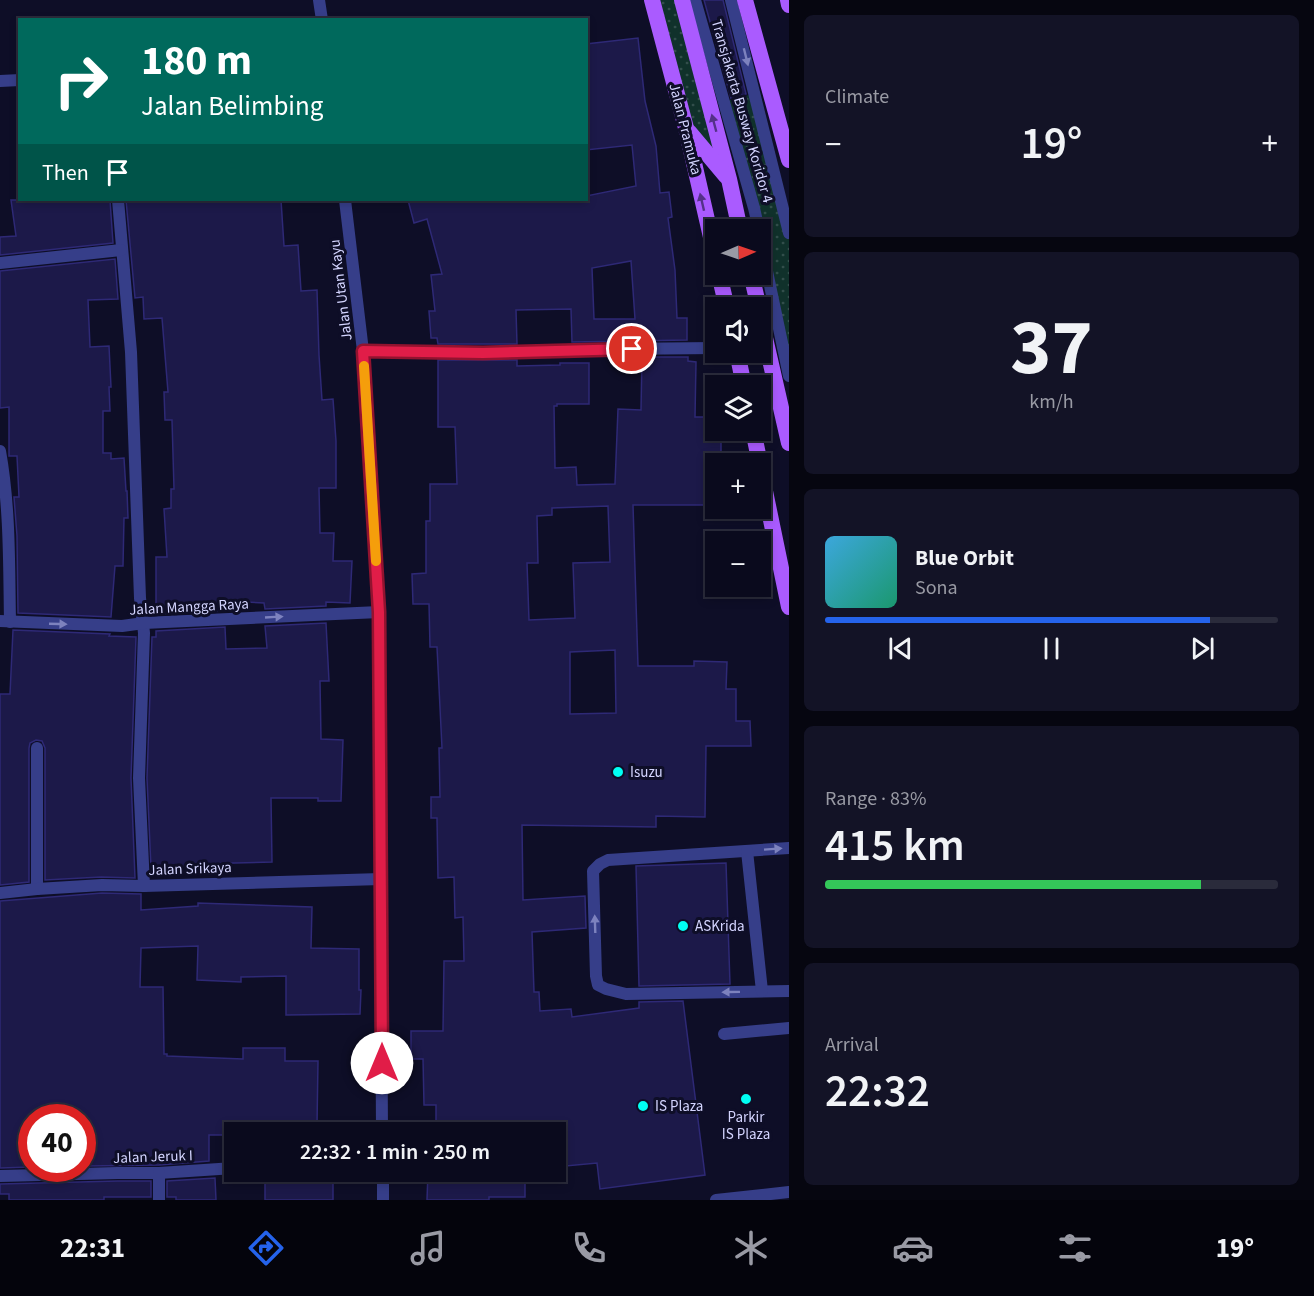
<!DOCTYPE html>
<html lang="en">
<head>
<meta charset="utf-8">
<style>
  :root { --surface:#0a0a1d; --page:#131326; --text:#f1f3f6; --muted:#999aa4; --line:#2a2b3b; --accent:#2563eb }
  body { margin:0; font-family:"Source Sans 3",sans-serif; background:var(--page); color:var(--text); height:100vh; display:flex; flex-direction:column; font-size:22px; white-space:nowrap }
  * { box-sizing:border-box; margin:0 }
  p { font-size:20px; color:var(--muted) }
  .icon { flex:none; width:33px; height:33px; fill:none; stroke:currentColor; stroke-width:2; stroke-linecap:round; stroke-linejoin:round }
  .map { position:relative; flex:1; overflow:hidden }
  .panel { display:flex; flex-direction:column; gap:15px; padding:15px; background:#060610; width:525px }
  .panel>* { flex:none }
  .banner { position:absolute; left:18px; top:18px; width:570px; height:183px; border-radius:0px; box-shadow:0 3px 9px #0003,0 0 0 2px var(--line); background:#00695c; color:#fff; overflow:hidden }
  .needle { width:39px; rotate:88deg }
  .fabs { position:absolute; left:705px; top:219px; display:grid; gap:12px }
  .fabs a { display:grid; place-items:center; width:66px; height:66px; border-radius:0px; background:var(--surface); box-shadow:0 3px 9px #0003,0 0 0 2px var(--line); font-size:30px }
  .speed { position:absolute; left:18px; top:1104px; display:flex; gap:12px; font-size:30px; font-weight:700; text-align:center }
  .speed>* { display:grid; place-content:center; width:78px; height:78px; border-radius:50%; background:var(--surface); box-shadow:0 3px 9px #0003,0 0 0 2px var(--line); line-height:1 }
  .speed .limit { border:9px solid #d22; background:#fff; color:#111 }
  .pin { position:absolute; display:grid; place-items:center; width:51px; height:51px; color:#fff; margin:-26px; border:3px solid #fff; border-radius:50%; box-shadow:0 2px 6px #0007 }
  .me { position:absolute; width:66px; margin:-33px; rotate:0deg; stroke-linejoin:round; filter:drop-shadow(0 0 4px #0008) }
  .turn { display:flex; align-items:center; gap:21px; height:126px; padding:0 24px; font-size:27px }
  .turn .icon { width:78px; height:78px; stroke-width:2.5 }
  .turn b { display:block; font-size:42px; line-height:51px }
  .then { display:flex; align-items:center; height:57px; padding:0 24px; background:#0003; gap:12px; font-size:22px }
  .big { font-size:45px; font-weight:600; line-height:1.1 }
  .panel .tile { flex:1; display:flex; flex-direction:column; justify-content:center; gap:9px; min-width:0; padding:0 21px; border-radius:9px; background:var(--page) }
  .panel .dial { align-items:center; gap:0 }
  .dial b { font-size:78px; line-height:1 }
  .song { display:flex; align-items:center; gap:18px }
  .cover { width:72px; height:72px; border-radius:9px; background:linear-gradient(135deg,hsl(200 70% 55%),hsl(160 70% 35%)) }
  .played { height:6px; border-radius:3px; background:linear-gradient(90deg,var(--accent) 85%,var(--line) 85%) }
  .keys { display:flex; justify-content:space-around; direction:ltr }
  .heat { display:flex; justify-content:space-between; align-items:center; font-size:33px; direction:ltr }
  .charge { height:9px; border-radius:4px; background:linear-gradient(90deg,#34c759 83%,var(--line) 0) }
  .trip { position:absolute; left:224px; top:1122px; width:342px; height:60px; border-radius:0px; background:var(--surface); box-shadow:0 3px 9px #0003,0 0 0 2px var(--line); font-weight:600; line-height:60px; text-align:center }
  .dock { display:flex; height:96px; justify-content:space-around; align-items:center; background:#04040c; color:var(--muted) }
  .dock .icon { width:42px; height:42px }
  .dock .on { color:var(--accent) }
  .dock b { font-size:27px; color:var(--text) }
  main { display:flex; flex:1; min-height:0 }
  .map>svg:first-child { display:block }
  .grass { fill:url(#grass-dots) }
  .building { fill:#1c1949; stroke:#2e2976; stroke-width:1.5; fill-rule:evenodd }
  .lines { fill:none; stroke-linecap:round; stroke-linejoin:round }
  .service { stroke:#363e89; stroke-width:12 }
  .minor { stroke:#363e89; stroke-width:12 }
  .tertiary { stroke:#363e89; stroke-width:12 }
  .primary { stroke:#aa5bff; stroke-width:16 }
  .oneway { fill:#7d82be }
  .oneway2 { fill:#543188 }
  .route-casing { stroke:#92132f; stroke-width:15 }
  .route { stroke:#e11d48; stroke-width:10 }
  .slow { stroke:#f59e0b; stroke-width:10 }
  .poi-dot { fill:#00fff4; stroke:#0e0e27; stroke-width:2 }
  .labels { text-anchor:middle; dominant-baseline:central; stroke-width:6; stroke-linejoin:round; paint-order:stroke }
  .street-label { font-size:15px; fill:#d4d5ff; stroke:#0e0e27 }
  .poi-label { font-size:15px; fill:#d4d5ff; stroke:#0e0e27; text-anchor:start }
</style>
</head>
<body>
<main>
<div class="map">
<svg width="789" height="1200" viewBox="0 0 789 1200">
  <defs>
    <pattern id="grass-dots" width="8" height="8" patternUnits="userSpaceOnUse" patternTransform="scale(1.5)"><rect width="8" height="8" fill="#10312b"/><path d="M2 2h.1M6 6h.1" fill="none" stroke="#324e4b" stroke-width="1.8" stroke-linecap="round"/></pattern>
  </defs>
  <rect width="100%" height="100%" fill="#0e0e27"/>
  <g class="grass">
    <polygon points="652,0 682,0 729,179 686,128"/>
    <polygon points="753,94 789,233 789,376 726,101"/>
  </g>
  <g class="building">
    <polygon points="704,0 723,0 746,94 731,98"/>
    <path d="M638 38 645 101 656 146 660 193 669 192 672 217 668 218 675 270 677 318H687V340L572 342 571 309 516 310 517 344H438L437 338H431L429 311H435L431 275 442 274 427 219 414 223 408 200H586V196L636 186 632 145 586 150V44ZM631 261 635 319H594L592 268Z"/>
    <polygon points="11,200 110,200 113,243 0,255 0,237 16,236"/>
    <polygon points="126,200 281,200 284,246 298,245 301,291 317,290 319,355 322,400 333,399 336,441 336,488 319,488 320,533 334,533 333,561 352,561 350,603 326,602 326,606 265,609 264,603 224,601 225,611 156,614 156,557 167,557 164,509 171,508 171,489 174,489 172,420 165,420 164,392 168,392 162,318 144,319 143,297 135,298"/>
    <polygon points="115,259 118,299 88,300 90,347 109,346 111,387 109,387 110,411 103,411 103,453 111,453 111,459 124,458 126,491 127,491 128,518 124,518 123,566 115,566 111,617 18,613 17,536 14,497 19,497 17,456 9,456 9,407 0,408 0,271"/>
    <path d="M642 357H688V361L696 362 695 417H716V430H721V464H711V505H633L638 666H694V661L727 662 726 689H736V721H750L751 746H706L705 817 656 816V827L522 825 523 900 585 896 586 928 532 932 534 992H539L540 1011 571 1009 572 1017 639 1008V1002L683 1001 705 1175 600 1189 597 1163 555 1167V1132H542V1130L488 1132H436V1105H424L423 1059H411V1031H443L444 961H464L463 917 455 918 454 877 438 878 437 818H431V797H440L439 748H442L437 647H430L429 604H413L412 574 426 573V521H430V484H457L455 427H438V360H517V366L560 365V363H589V404H557V406H554L555 468 576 467 577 485 615 484 618 409 641 410ZM608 506 610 562 573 563 575 618 529 620 527 563H538L537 516 552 515V508ZM615 650 616 713 570 714V652Z"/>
    <polygon points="326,623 329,681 320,681 321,739 343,740 341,801 318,801 318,798 271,798 272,862 192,864 192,867 151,868 147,778 152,637 156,637 156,631 225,627 226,649 267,648 265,626"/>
    <polygon points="13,630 110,634 109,636 136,637 131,778 135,878 101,877 45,880 45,748 42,741 36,740 30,743 29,748 29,882 0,885 0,694 10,694"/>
    <polygon points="726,863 730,984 639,986 636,866"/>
    <polygon points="102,893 141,894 141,910 198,906 198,903 312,907 311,948 359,949 359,990 361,990 360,1014 286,1015 286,976 241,977 241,982 197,980 198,946 141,948 140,987 163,987 164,1054 167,1054 167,1056 243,1059 243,1048 285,1048 285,1061 318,1061 317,1125 331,1124 331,1132 234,1132 234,1135 209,1135 209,1161 159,1165 87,1166 86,1118 32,1118 31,1167 0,1168 0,901"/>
    <rect x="265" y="1172" width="68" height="28"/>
    <polygon points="428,1172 525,1172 525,1197 489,1197 489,1200 427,1200"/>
    <polygon points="215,1178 216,1200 176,1200 176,1197 167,1197 167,1181"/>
    <polygon points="118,1181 151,1181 151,1197 104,1197 104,1200 9,1200 9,1194 0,1194 0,1184"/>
  </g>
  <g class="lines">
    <g class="service">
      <polyline points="695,0 754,208 759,230"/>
      <polyline points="731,0 789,233"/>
      <polyline points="760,238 789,376"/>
      <polyline points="789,848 608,860 600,864 593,871 596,976 598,985 606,989 626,994 789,991"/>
      <polyline points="747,851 762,991"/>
      <polyline points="724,1034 789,1028"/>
    </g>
    <g class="minor">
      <polyline points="0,81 20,80"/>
      <polyline points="118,200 131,352 140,598 144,633 139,778 144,886"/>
      <polyline points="0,263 121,250"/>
      <polyline points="363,351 483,353 612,349 716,348"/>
      <path d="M0 451C10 507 9 565 10 622"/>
      <polyline points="0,621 122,626 144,623 379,612"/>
      <polyline points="37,748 37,889"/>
      <polyline points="0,893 37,889 102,885 144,886 381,879"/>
      <polyline points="0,1176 118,1173 159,1173 234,1168"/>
      <polyline points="159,1200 159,1173"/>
      <polyline points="716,1200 789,1192"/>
    </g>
    <g class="tertiary">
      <polyline points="319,0 322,20"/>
      <polyline points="345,200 363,351 379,612 382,1132"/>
      <polyline points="383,1172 383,1200"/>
    </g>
    <g class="primary">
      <polyline points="652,0 686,128 716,259"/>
      <polyline points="682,0 729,179 740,230"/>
      <polyline points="745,0 789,160"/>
      <polyline points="788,0 789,5"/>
      <polyline points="689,132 726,176"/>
      <polyline points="719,274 727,308"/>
      <polyline points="751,274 759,308"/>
      <polyline points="760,316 789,443"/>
      <polyline points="737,352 744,386"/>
      <polyline points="753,430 760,464"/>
      <polyline points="760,467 789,607"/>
    </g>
  </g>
  <defs><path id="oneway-solid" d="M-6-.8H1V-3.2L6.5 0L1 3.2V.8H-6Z" transform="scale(1.5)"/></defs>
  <g class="oneway">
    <use href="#oneway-solid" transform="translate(746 57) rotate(76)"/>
    <use href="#oneway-solid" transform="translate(274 617) rotate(-3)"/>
    <use href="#oneway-solid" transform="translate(58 624) rotate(2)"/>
    <use href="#oneway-solid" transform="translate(773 849) rotate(-4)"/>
    <use href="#oneway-solid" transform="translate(595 924) rotate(-92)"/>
    <use href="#oneway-solid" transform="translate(731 992) rotate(179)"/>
  </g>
  <g class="oneway2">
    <use href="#oneway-solid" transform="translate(714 123) rotate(-105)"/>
    <use href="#oneway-solid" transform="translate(702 202) rotate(-103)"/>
  </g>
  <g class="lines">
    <defs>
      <polyline id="route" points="382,1063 379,612 363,351 483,353 632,349"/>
    </defs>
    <use href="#route" class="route-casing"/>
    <use href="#route" class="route"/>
    <polyline class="slow" points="364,366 376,561"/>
  </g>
  <g class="poi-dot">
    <circle cx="618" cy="772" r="6"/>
    <circle cx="683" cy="926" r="6"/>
    <circle cx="746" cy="1099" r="6"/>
    <circle cx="643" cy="1106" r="6"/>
  </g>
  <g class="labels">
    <g class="street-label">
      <text transform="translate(742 111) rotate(74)">Transjakarta Busway Koridor 4</text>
      <text transform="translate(685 129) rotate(76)">Jalan Pramuka</text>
      <text transform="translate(341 290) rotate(-97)">Jalan Utan Kayu</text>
      <text transform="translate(189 607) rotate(-3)">Jalan Mangga Raya</text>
      <text transform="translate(190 869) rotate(-2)">Jalan Srikaya</text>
      <text transform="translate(153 1157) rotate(-2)">Jalan Jeruk I</text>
    </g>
    <g class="poi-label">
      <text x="630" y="772">Isuzu</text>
      <text x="695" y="926">ASKrida</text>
      <text x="655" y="1106">IS Plaza</text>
      <text x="746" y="1117" text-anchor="middle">Parkir<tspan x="746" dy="17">IS Plaza</tspan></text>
    </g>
  </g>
</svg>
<div class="fabs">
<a><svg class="needle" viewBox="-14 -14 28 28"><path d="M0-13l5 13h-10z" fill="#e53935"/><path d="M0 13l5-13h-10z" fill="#999aa4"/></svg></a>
<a><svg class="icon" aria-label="sound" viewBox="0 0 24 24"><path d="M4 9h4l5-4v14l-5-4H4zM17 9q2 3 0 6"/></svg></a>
<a><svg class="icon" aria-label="layers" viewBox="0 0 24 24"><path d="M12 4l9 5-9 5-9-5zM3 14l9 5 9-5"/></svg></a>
<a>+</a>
<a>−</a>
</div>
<div class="speed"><div class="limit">40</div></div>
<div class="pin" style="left:632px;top:349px;background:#d93025"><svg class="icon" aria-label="arrive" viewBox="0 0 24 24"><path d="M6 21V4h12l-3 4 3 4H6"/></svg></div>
<svg class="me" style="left:382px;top:1063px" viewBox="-20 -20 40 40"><circle r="19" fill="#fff"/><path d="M0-13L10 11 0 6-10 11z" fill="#e11d48"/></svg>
<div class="trip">22:32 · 1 min · 250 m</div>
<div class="banner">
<div class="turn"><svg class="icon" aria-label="right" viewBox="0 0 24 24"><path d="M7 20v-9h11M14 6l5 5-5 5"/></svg><div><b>180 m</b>Jalan Belimbing</div></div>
<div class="then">Then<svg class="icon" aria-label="arrive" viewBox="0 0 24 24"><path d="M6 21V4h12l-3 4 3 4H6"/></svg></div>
</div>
</div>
<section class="panel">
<div class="tile"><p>Climate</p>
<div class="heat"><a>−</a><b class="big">19°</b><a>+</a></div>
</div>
<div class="tile dial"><b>37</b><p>km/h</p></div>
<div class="tile">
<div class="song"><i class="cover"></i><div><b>Blue Orbit</b><p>Sona</p></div></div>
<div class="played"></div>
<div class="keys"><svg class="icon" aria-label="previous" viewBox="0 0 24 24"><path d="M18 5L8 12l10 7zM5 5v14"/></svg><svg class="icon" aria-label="pause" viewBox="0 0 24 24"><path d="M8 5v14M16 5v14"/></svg><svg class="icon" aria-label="next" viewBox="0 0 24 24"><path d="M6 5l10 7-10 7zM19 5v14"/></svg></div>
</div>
<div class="tile"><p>Range · 83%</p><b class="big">415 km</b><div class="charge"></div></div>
<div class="tile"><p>Arrival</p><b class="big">22:32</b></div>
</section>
</main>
<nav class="dock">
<b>22:31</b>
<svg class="icon on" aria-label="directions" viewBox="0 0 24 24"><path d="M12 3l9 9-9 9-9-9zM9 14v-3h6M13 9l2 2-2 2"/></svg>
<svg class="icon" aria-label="music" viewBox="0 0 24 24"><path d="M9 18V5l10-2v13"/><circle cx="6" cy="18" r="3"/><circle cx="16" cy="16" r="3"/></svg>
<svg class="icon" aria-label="phone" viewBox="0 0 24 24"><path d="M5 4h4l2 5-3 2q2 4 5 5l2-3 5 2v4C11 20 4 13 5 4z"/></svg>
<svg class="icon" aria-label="climate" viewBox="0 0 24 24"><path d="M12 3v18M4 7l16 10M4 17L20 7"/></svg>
<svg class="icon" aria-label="car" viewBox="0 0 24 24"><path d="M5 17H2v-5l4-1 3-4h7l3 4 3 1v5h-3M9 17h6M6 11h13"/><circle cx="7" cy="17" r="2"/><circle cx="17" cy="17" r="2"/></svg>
<svg class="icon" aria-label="filters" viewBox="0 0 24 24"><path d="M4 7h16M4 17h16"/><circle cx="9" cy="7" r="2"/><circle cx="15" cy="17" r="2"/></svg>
<b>19°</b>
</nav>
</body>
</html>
